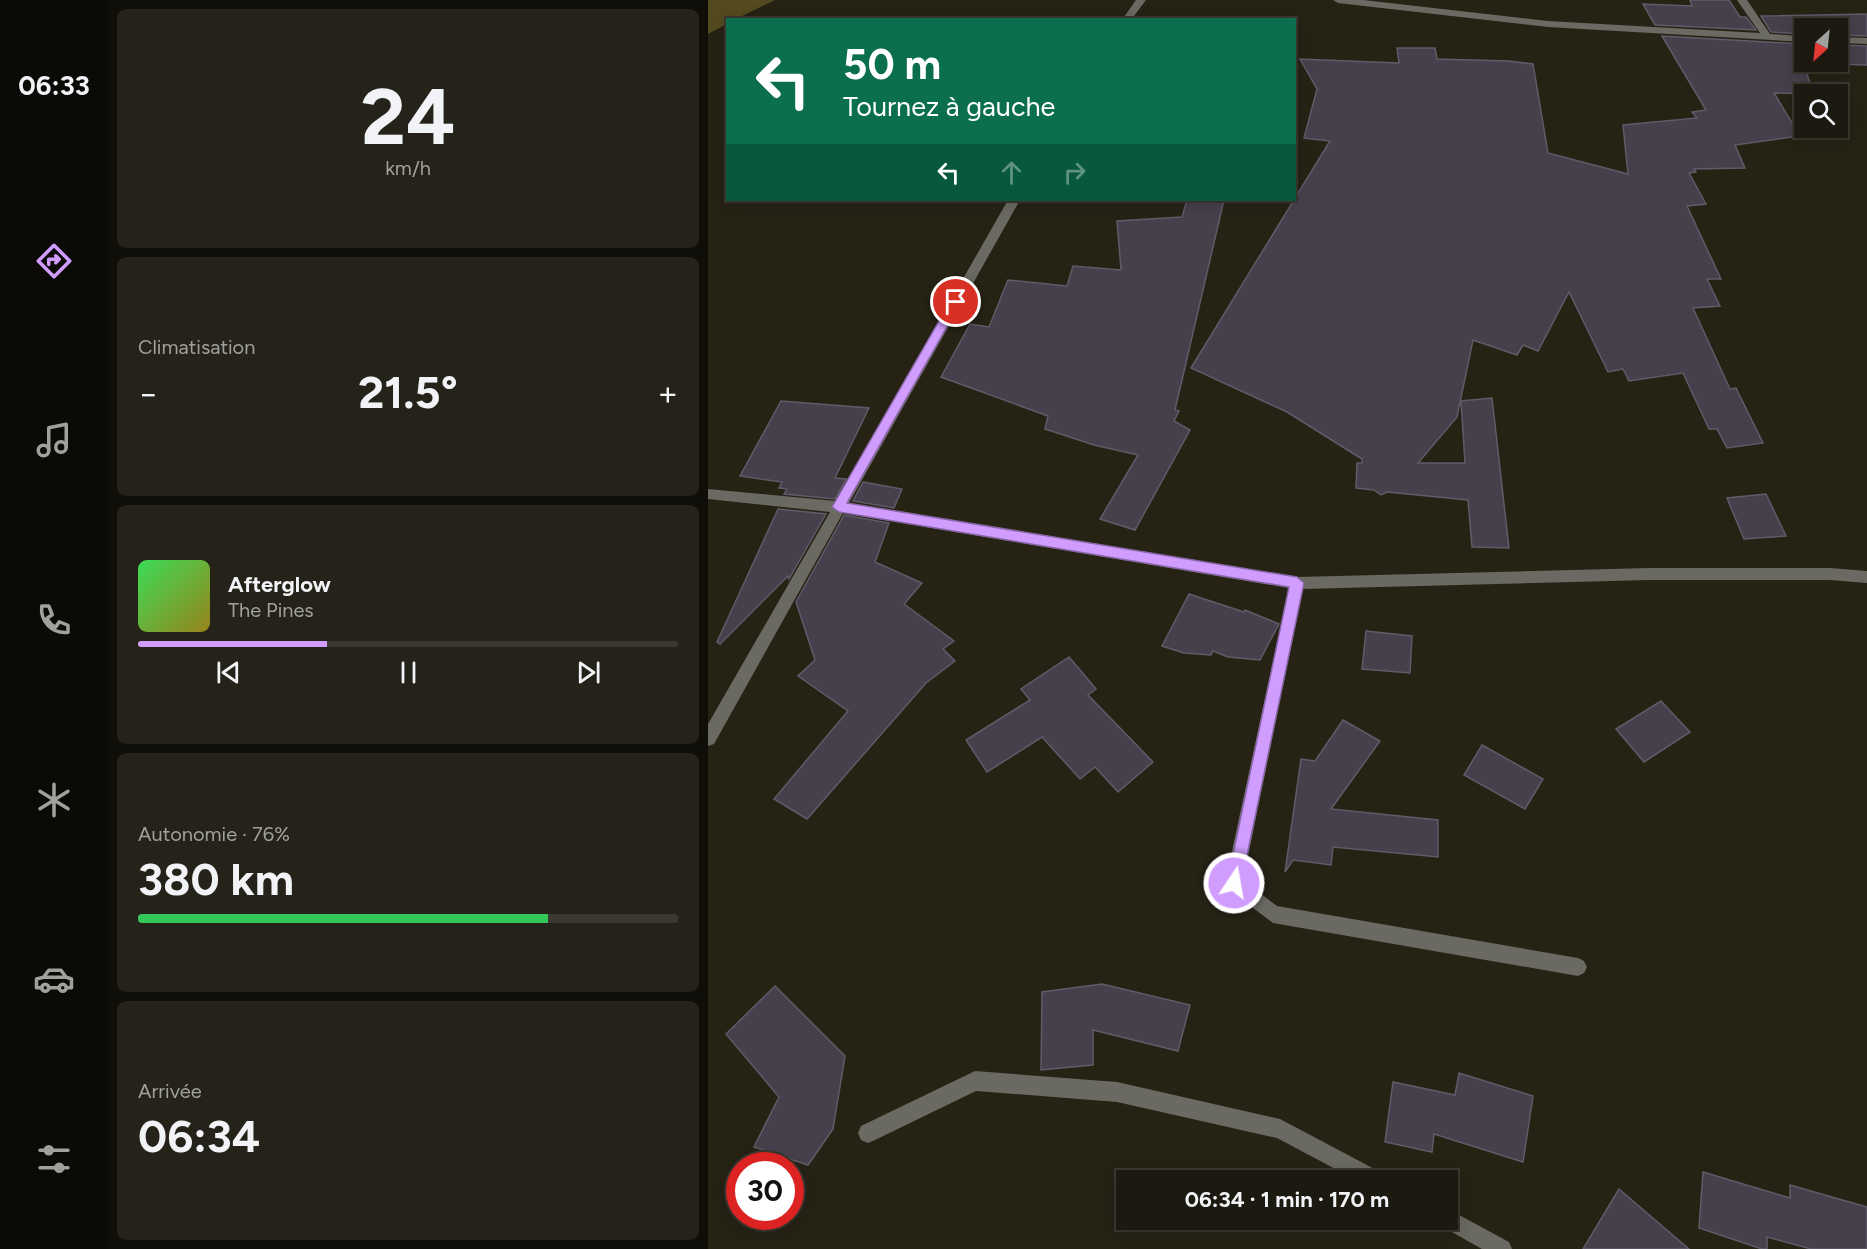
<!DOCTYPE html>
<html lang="fr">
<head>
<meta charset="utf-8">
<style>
  :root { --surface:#1c1a10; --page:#252319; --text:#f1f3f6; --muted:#a0a19f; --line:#3a3830; --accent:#d09dff }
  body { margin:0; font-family:Figtree,sans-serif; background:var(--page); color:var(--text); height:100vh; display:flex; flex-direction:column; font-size:22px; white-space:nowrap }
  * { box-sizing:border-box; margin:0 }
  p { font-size:20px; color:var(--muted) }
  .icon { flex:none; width:33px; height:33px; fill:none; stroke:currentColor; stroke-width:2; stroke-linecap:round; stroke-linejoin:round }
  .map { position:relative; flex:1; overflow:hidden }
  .drawer { display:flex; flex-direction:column; gap:9px; padding:9px; background:#0f0e09; width:600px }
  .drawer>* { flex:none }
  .top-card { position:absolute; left:18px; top:18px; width:570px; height:183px; border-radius:0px; box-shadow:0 3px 15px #0003,0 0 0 2px var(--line); background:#0b6e4f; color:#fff; overflow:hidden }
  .needle { width:39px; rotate:207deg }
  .tools { position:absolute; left:1086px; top:18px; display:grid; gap:12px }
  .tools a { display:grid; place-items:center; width:54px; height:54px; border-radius:0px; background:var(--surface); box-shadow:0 3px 15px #0003,0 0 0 2px var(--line); font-size:30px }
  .speed { position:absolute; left:18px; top:1152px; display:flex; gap:12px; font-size:30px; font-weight:700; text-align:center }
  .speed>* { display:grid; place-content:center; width:78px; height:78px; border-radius:50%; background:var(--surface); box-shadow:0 3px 15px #0003,0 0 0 2px var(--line); line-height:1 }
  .speed .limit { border:9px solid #d22; background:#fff; color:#111 }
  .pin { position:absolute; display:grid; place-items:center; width:51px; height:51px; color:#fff; margin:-26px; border:3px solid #fff; border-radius:50%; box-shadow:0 2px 6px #0007 }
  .me { position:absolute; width:66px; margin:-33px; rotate:12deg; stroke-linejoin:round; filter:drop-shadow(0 0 4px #0008) }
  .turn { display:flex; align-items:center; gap:21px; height:126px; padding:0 18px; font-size:27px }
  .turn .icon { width:78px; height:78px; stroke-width:2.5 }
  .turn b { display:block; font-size:42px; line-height:51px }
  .lanes { display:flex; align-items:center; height:57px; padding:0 18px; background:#0003; justify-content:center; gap:30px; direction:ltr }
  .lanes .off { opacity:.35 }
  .big { font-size:45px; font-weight:700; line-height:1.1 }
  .drawer .tile { flex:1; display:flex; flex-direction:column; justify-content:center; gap:9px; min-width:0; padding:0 21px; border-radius:9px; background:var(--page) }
  .drawer .dial { align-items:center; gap:0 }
  .dial b { font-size:78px; line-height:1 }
  .song { display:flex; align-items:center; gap:18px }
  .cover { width:72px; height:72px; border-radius:9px; background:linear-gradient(135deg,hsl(130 70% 55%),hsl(50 70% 35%)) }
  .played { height:6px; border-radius:3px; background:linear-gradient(90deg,var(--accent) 35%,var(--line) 35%) }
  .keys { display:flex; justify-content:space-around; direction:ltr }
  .heat { display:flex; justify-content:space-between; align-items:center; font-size:33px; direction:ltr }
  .charge { height:9px; border-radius:4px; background:linear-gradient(90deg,#34c759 76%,var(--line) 0) }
  .trip { position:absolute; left:408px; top:1170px; width:342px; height:60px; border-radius:0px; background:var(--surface); box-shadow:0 3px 15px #0003,0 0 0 2px var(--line); font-weight:700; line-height:60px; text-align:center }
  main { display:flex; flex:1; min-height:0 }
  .menu { display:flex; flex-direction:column; width:108px; justify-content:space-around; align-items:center; background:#0b0a06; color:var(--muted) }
  .menu .icon { width:42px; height:42px }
  .menu .selected { color:var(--accent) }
  .menu b { font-size:27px; color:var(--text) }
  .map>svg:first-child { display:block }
  .forest { fill:#534a1f }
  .building { fill:#46404d; stroke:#615a68; stroke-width:1.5 }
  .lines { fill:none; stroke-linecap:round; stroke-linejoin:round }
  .street { fill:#6a6962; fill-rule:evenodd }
  .route { fill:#d09dff; stroke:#8766a6; stroke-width:1.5 }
</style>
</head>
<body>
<main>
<nav class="menu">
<b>06:33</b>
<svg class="icon selected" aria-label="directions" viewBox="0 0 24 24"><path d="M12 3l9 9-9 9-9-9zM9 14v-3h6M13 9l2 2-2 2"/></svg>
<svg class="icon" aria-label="music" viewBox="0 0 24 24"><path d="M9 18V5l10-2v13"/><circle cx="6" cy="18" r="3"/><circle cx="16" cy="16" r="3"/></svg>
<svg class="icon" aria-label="phone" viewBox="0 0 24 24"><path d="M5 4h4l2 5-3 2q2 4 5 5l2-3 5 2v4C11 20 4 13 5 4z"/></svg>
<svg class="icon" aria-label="climate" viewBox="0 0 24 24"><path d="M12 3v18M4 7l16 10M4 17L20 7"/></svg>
<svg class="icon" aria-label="car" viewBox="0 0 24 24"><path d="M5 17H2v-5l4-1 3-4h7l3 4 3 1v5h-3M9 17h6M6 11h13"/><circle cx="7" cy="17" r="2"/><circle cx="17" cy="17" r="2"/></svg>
<svg class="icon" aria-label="filters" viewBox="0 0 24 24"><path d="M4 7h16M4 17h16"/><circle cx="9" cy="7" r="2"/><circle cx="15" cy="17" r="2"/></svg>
</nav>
<section class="drawer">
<div class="tile dial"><b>24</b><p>km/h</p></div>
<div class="tile"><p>Climatisation</p>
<div class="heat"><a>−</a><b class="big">21.5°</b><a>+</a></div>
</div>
<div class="tile">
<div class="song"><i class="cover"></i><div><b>Afterglow</b><p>The Pines</p></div></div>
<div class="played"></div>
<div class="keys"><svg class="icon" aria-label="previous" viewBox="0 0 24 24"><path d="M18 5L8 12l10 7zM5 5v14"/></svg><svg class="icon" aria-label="pause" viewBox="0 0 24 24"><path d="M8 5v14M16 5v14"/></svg><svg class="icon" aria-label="next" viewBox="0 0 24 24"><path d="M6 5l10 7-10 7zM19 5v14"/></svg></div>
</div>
<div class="tile"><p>Autonomie · 76%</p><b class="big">380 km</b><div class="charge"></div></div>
<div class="tile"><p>Arrivée</p><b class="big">06:34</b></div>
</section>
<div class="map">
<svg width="1159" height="1249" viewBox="0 0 1159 1249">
  <rect width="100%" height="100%" fill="#262315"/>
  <polygon class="forest" points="0,0 67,0 28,19 20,20 19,24 0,34"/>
  <g class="building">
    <polygon points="982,0 1021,0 1032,17 1038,17 1048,30 947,25 935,4 984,6"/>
    <polygon points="1159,14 1159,36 1130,35 1130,28 1096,28 1096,34 1063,32 1053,16"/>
    <polygon points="954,36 1096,44 1096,62 1130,62 1130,45 1159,46 1159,65 1095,63 1106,94 1066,93 1092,136 1027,145 1037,168 986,169 988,172 981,173 998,204 979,206 1013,279 999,279 1012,306 985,308 1022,389 1028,388 1055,443 1019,448 1009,429 1001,429 975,373 921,381 915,369 900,372 861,292 830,351 815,345 809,355 765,340 749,417 710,463 757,463 753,401 784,398 801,548 764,547 760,500 679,492 673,495 666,490 648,488 649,463 654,463 654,459 579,412 483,368 622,141 596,138 609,89 592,59 691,63 689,48 727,48 729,59 801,61 825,64 840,153 920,174 915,125 989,118 984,112 998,110"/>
    <polygon points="479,200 516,200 467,410 471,411 466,421 482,430 427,530 392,519 430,455 386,445 337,429 340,416 233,377 262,324 281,327 300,280 359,286 365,266 413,270 409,221 474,217"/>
    <polygon points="73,401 161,408 127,478 138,479 127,499 76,494 79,489 71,488 74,482 32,476"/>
    <polygon points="155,482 194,489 186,508 145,501"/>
    <polygon points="1058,494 1078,536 1036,539 1019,498"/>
    <polygon points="70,509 118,514 81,579 80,576 12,644 9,642"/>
    <polygon points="136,515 181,523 167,562 214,583 196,604 246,641 235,649 247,661 218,683 99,819 66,799 140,711 90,676 107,660 88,602"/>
    <polygon points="481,594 536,612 537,610 571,624 552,660 520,657 505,651 503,655 476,653 454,646"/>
    <polygon points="658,631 704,636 702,673 654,669"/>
    <polygon points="361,657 388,689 380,695 445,762 410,792 387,767 372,779 334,737 279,772 258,740 322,700 313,689"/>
    <polygon points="953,701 982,732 936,762 908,729"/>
    <polygon points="635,720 672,741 623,809 730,820 730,857 625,847 623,865 585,860 577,872 593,759 607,761"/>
    <polygon points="774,745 835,779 817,809 756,775"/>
    <polygon points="394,984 482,1005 470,1051 385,1030 385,1065 333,1070 334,992"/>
    <polygon points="67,986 137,1056 125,1129 100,1165 46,1147 71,1097 18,1034"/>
    <polygon points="751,1073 825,1096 815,1162 726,1134 724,1152 677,1142 685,1082 747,1095"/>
    <polygon points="995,1172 1082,1198 1082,1185 1159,1207 1159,1249 1103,1249 1059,1237 1059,1249 1054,1249 991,1228"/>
    <polygon points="911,1189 981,1249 875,1249"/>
  </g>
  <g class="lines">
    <g class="street">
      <polygon points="428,0 438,0 423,20 414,20"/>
      <polygon points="625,0 655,0 840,21 1052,33 1029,0 1039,0 1062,34 1096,36 1096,42 840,27 630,3"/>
      <polygon points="1130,37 1159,38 1159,44 1130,43"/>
      <polygon points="300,200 312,200 141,503 589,577 941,568 1122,568 1159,571 1159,583 1122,580 941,580 595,589 535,880 569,906 870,958 876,961 879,967 876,973 870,976 565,923 520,889 517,883 581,588 135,513 6,744 0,746 0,724 122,512 0,499 0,489 128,501"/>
      <polygon points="267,1071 409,1082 572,1119 674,1173 677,1180 648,1180 569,1138 409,1102 268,1091 167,1140 160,1143 153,1140 150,1133 153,1126"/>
      <polygon points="740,1209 801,1242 804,1249 774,1249 733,1226 730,1220 740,1220"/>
    </g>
  </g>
  <polygon class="route" points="248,298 253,302 139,503 589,577 596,583 532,889 526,891 521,889 519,883 581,587 131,512 124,507 242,302"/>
</svg>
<div class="tools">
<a><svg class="needle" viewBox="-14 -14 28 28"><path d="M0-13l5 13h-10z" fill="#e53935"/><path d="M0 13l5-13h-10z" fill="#a0a19f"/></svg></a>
<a><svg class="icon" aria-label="search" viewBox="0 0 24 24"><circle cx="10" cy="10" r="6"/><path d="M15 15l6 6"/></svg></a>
</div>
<div class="speed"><div class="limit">30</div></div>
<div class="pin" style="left:248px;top:302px;background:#d93025"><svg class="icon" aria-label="arrive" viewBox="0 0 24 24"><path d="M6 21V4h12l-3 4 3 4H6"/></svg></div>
<svg class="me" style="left:526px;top:883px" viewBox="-20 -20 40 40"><circle r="17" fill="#d09dff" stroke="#fff" stroke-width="3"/><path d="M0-11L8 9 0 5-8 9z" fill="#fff"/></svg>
<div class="trip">06:34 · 1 min · 170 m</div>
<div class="top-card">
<div class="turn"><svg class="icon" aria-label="left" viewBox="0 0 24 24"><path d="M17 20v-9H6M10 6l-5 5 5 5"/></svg><div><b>50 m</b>Tournez à gauche</div></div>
<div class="lanes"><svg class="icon" aria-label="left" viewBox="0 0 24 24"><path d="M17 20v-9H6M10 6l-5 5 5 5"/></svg><svg class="icon off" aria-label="ahead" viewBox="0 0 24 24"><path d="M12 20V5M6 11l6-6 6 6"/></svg><svg class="icon off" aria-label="right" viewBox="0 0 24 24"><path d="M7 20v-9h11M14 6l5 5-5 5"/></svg></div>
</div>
</div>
</main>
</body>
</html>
